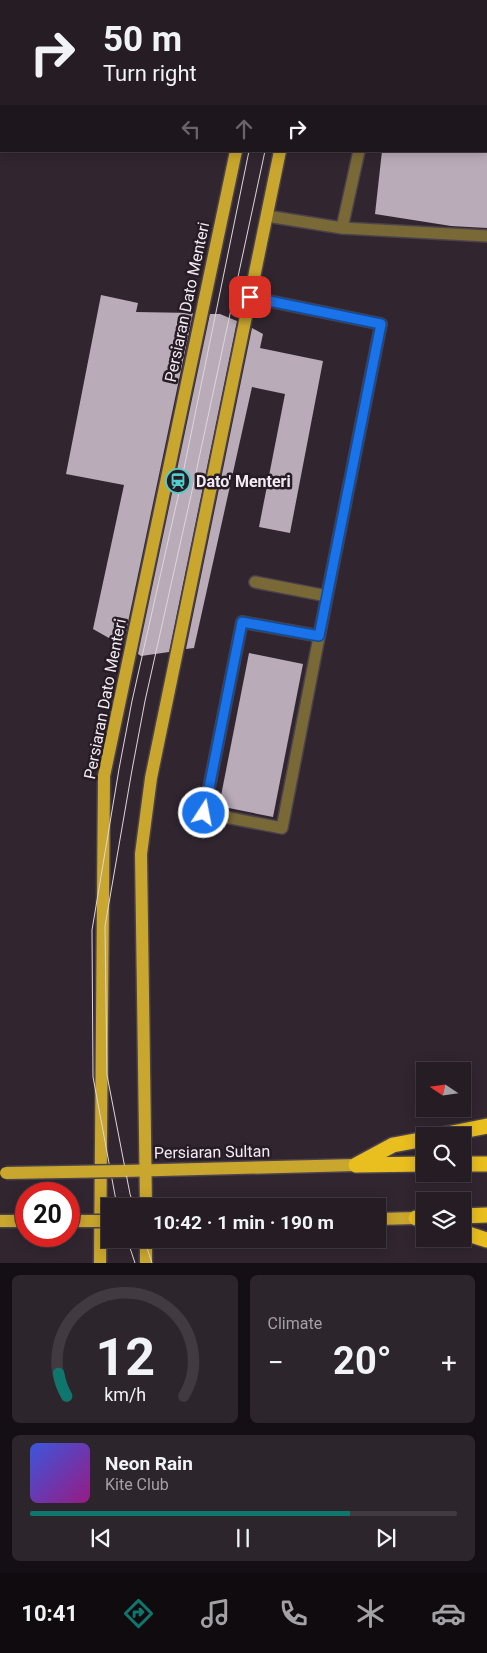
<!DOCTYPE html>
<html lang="en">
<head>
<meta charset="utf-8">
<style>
  :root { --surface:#251c24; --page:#2d252c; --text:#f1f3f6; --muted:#a3a1a6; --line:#423a41; --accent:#0f766e }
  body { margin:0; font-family:Roboto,sans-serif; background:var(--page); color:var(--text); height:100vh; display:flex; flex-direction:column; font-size:19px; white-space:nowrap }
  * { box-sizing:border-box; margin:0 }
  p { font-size:16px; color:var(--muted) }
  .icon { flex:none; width:28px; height:28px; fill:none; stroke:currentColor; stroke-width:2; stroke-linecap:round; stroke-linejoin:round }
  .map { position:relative; height:1263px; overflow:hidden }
  .side { display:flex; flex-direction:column; gap:12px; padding:12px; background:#140f14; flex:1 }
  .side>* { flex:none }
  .hud { position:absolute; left:0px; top:0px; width:488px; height:152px; box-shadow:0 2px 12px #0003,0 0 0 1px var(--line); background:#251c24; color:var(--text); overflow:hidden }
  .needle { width:32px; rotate:283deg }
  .controls { position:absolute; left:416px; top:1062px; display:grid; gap:10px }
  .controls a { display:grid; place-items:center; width:55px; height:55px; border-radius:0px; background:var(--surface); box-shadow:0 2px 12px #0003,0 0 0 1px var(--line); font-size:25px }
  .speed { position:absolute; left:15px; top:1182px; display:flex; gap:10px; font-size:25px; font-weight:700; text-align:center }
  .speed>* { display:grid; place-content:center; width:65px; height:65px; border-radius:50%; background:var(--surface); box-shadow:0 2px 12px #0003,0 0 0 1px var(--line); line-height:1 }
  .speed .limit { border:8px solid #d22; background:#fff; color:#111 }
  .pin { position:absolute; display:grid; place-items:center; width:42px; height:42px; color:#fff; margin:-21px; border-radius:10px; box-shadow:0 2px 8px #0006 }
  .me { position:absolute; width:55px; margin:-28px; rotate:11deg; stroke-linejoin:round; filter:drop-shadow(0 0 4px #0008) }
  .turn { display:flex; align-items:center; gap:18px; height:105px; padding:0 20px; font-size:22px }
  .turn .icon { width:65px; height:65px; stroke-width:2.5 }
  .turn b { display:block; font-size:35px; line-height:42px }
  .lanes { display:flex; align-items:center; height:48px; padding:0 20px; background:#0003; justify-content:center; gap:25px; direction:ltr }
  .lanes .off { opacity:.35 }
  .big { font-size:38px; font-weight:700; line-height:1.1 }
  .side .tile { flex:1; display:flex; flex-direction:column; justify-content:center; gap:8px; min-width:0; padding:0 18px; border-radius:8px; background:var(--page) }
  .side .dial { align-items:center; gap:0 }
  .dial svg { height:130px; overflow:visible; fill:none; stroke:var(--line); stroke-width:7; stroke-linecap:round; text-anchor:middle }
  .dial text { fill:var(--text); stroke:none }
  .song { display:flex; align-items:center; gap:15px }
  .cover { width:60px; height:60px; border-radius:8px; background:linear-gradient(135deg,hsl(230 70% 55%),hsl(310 70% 35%)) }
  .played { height:5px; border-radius:2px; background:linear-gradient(90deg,var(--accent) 75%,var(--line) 75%) }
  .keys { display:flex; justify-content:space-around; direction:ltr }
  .heat { display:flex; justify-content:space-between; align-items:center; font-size:28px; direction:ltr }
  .side .tiles { flex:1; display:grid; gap:12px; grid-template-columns:1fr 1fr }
  .tile:last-child { grid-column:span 2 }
  .trip { position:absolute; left:101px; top:1198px; width:285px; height:50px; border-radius:0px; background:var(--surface); box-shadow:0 2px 12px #0003,0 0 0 1px var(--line); font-weight:700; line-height:50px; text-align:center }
  .tab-bar { display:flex; height:80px; justify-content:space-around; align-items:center; background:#0f0b0e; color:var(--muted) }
  .tab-bar .icon { width:35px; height:35px }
  .tab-bar .active { color:var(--accent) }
  .tab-bar b { font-size:22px; color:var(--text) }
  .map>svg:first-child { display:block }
  .building { fill:#b9abb8 }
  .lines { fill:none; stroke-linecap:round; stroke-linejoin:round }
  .service-casing { stroke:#4c424b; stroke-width:14 }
  .primary-casing { stroke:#4c424b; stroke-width:15 }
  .motorway-casing { stroke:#4c424b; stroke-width:18 }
  .service { stroke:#796936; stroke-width:11 }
  .primary { stroke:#c9a62d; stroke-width:12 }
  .motorway { stroke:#e9be1f; stroke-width:15 }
  .tram { stroke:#ddd6dc; stroke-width:1 }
  .primary-bridge-casing { stroke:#4c424b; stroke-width:15; stroke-linecap:butt }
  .primary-bridge { stroke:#c9a62d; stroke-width:12 }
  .route-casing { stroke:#114b97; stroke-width:12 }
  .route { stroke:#1a73e8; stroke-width:9 }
  .labels { text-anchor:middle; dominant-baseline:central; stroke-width:5; stroke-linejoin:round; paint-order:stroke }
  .street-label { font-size:16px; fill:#f2ebf1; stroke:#271c26 }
  .poi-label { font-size:16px; font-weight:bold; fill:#f2ebf1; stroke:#271c26; text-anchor:start }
</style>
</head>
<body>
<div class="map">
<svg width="487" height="1263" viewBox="0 0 487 1263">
  <rect width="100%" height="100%" fill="#312630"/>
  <g class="building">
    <polygon points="382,151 487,151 487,228 451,226 375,214"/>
    <polygon points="101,295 138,303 136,312 193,313 123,646 93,629 124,485 66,474"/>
    <polygon points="210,314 220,314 237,321 169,652 141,656 138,654"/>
    <polygon points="252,328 263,334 260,348 323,361 290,533 259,527 285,394 252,387 194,648 186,649"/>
    <polygon points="249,653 303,664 273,817 219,806"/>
  </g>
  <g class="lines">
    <defs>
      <g id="service">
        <polyline points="486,61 487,61"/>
        <polyline points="267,216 342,228 487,236"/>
        <polyline points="342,228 359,151"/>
        <polyline points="250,297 381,324 327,596 255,582"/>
        <polyline points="319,636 242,622 204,813 282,828 327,596"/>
      </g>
      <g id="primary">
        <polyline points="217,0 218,1"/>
        <polyline points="267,1 267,0"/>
        <polyline points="312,1 312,0"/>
        <polyline points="382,1 385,0"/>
        <polyline points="123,1171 356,1165"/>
        <polyline points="146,1206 141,854 151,778 280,151"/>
        <polyline points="378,1219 416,1218"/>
        <polyline points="0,1221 26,1221"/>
        <polyline points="146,1239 146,1263"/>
        <polyline points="100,1263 104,776 236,151"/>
      </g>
      <g id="motorway">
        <polyline points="437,1136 487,1126"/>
        <polyline points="462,1164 487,1164"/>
        <polyline points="356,1165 393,1145 425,1139"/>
        <polyline points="358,1165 425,1164"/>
        <polyline points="462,1216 487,1215"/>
        <polyline points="416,1218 425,1221"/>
        <polyline points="462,1232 487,1240"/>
      </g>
    </defs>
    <use href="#service" class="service-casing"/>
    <use href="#primary" class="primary-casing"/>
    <use href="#motorway" class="motorway-casing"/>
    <use href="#service" class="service"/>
    <use href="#primary" class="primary"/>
    <use href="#motorway" class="motorway"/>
    <g class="tram">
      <polyline points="280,1 281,0"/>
      <polyline points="296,1 297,0"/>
      <polyline points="117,1206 93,1077 92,930 119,769 132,701 180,488 249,151"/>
      <polyline points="134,1206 130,1194 107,1075 105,926 132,770 145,701 192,491 265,151"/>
      <polyline points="127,1239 135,1263"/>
      <polyline points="144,1239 152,1263"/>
    </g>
    <defs>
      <g id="primary-bridge">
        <polyline points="6,1173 123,1171"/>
        <polyline points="69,1221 110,1221"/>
      </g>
    </defs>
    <use href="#primary-bridge" class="primary-bridge-casing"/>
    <use href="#primary-bridge" class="primary-bridge"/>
  </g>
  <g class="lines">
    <defs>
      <polyline id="route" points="204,813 242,622 319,636 381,324 250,297"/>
    </defs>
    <use href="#route" class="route-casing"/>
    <use href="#route" class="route"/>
  </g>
  <defs>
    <symbol id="station-ring" viewBox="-11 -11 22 22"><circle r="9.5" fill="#271c26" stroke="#52cdcc" stroke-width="1.5"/><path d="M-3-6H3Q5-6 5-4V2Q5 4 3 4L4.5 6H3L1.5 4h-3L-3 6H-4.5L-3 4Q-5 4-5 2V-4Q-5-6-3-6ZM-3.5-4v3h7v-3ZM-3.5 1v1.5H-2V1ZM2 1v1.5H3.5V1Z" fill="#52cdcc"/></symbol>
  </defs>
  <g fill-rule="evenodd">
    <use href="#station-ring" x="164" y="467" width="28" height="28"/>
  </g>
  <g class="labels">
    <g class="street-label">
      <text transform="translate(187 302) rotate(-78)">Persiaran Dato Menteri</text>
      <text transform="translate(105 699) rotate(-79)">Persiaran Dato Menteri</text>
      <text transform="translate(212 1152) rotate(-1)">Persiaran Sultan</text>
    </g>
    <g class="poi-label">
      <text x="196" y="481">Dato' Menteri</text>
    </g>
  </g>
</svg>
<div class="controls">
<a><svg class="needle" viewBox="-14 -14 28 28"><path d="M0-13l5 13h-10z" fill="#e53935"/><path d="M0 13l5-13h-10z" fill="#a3a1a6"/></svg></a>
<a><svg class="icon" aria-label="search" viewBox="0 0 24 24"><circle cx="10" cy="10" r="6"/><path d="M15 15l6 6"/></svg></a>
<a><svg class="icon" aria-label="layers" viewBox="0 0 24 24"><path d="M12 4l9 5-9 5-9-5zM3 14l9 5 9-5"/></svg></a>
</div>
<div class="speed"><div class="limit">20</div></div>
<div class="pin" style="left:250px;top:297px;background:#d93025"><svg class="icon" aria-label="arrive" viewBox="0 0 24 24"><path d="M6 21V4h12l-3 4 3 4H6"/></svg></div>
<svg class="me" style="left:204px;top:813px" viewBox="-20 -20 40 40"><circle r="17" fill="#1a73e8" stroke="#fff" stroke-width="3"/><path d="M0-11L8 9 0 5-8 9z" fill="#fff"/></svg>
<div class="trip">10:42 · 1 min · 190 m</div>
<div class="hud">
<div class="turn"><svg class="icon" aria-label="right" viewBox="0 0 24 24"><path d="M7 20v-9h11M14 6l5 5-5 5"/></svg><div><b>50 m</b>Turn right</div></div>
<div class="lanes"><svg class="icon off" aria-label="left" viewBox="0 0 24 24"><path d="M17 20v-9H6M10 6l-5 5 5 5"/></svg><svg class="icon off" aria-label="ahead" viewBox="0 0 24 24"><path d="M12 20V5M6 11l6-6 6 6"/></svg><svg class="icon" aria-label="right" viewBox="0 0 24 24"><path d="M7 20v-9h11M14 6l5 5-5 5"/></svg></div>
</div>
</div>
<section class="side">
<div class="tiles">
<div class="tile dial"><svg viewBox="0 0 100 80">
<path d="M14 69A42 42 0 1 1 86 69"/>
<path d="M14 69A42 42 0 0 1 9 55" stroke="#0f766e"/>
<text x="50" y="56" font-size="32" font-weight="700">12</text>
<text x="50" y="72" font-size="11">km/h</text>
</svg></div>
<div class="tile"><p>Climate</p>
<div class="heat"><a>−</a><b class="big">20°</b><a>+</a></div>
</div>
<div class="tile">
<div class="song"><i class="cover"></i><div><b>Neon Rain</b><p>Kite Club</p></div></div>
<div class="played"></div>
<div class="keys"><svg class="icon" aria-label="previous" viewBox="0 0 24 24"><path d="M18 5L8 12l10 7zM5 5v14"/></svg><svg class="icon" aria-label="pause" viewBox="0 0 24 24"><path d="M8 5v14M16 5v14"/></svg><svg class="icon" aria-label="next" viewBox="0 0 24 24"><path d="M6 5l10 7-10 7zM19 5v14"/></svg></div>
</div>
</div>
</section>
<nav class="tab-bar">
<b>10:41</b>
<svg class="icon active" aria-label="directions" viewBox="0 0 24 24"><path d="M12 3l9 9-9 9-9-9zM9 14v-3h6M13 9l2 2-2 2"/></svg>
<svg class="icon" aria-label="music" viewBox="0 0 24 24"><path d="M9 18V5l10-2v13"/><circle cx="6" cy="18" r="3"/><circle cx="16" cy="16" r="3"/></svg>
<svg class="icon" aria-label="phone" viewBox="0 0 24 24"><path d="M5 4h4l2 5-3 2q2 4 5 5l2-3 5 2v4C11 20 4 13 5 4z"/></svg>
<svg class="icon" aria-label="climate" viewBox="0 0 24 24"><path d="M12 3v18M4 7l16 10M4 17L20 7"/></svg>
<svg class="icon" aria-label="car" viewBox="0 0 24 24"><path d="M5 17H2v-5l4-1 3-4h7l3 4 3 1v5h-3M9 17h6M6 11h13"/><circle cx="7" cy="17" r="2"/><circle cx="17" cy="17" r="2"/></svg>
</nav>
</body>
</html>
